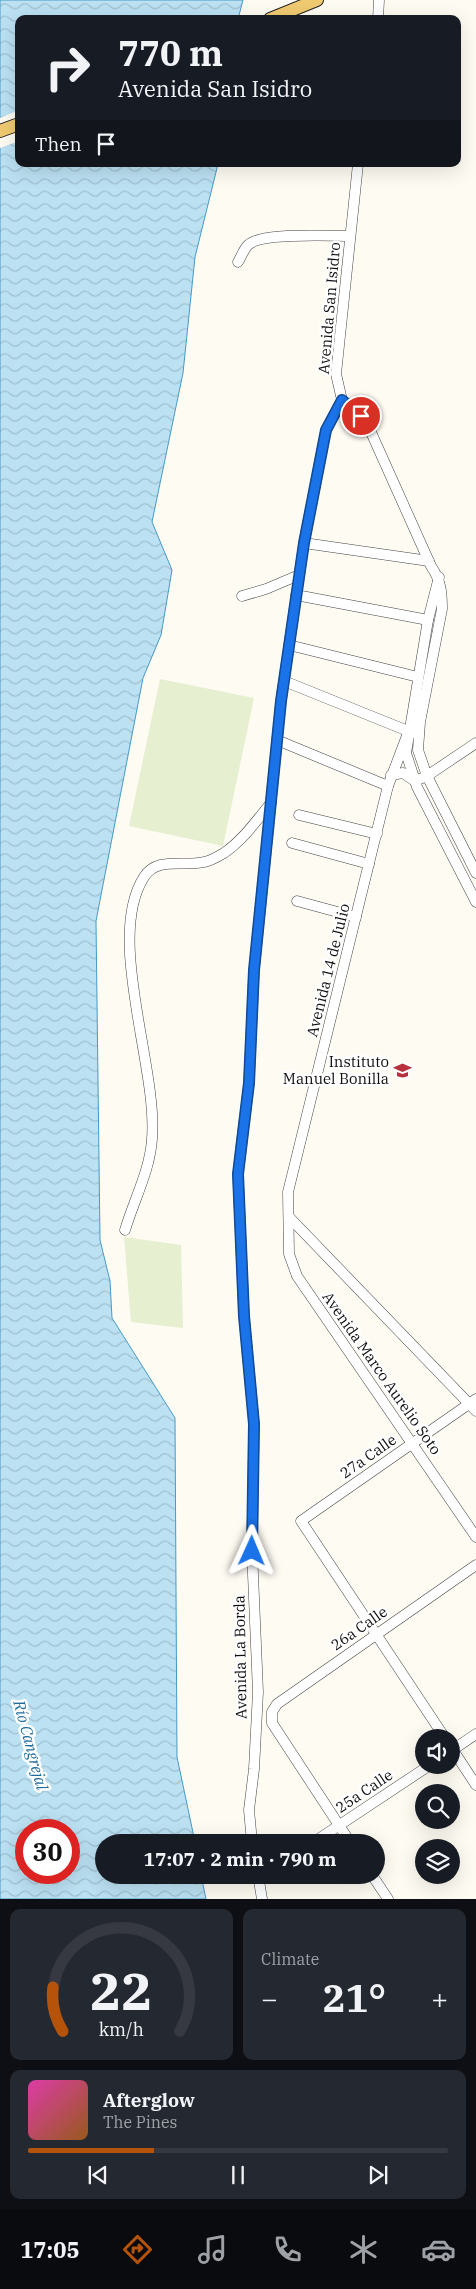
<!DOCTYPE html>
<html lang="en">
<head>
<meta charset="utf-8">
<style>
  :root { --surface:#171b24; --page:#242831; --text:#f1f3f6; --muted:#9ea1a6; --line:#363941; --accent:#b45309 }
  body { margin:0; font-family:"IBM Plex Serif",serif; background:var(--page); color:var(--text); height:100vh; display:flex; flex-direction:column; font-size:19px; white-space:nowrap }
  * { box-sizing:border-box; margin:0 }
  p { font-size:16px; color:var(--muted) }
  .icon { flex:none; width:28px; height:28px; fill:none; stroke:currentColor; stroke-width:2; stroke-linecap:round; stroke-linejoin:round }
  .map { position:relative; height:1899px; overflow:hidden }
  .sheet { display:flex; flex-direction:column; gap:10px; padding:10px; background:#0d0f14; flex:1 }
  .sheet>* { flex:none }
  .top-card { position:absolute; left:15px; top:15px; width:446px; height:152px; border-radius:10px; box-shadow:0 5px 20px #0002; background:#171b24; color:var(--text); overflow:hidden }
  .buttons { position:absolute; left:415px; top:1729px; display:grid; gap:10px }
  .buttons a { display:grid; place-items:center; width:45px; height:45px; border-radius:50%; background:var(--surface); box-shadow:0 5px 20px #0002; font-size:25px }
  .speed { position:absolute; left:15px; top:1819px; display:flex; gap:10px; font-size:25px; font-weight:700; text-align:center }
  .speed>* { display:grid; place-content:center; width:65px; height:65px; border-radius:50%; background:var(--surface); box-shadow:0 5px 20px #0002; line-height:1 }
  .speed .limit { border:8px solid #d22; background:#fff; color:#111 }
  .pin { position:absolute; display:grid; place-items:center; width:42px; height:42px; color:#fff; margin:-21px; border:2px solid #fff; border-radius:50%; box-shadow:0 1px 5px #0007 }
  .me { position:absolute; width:55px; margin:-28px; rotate:1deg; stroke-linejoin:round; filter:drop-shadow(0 0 4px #0008) }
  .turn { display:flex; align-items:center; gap:18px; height:105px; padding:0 20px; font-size:22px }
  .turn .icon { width:65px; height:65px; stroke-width:2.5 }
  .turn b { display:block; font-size:35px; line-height:42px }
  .then { display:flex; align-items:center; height:48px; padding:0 20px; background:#0003; gap:10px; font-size:19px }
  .big { font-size:38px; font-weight:800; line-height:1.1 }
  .sheet .tile { flex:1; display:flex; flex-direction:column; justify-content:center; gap:8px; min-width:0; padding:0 18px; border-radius:10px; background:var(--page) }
  .sheet .dial { align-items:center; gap:0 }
  .dial svg { height:130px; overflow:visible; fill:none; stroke:var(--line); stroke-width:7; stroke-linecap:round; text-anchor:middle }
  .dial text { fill:var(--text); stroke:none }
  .song { display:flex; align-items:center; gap:15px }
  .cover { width:60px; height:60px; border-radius:8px; background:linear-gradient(135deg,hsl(320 70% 55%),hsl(30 70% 35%)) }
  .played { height:5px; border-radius:2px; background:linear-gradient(90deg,var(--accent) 30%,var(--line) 30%) }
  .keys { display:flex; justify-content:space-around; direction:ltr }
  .heat { display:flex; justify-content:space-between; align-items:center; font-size:28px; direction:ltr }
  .sheet .tiles { flex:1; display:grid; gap:10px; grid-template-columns:1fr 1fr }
  .tile:last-child { grid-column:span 2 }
  .trip { position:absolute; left:95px; top:1834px; width:290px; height:50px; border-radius:25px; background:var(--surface); box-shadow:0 5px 20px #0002; font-weight:800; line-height:50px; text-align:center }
  .tab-bar { display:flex; height:80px; justify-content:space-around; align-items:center; background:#090b0e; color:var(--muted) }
  .tab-bar .icon { width:35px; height:35px }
  .tab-bar .current { color:var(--accent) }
  .tab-bar b { font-size:22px; color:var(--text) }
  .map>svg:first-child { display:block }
  .pitch { fill:#e6efcf }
  .water { fill:url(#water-waves); stroke:#469ac6; fill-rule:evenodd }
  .pier { fill:#fefbf3 }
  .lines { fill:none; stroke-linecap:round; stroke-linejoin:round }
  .minor-casing { stroke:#434343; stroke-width:11 }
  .major-casing { stroke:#212121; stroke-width:14 }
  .minor { stroke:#fff; stroke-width:10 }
  .major { stroke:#f0ca71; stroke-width:12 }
  .route-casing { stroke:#114b97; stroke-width:12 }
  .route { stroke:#1a73e8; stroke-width:9 }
  .labels { text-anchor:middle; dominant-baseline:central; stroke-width:5; stroke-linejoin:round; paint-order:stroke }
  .street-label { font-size:15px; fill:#101010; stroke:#fff }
  .poi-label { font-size:15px; fill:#101010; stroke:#fff; text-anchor:end }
  .water-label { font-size:16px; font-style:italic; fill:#1f6c9b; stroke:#fff }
</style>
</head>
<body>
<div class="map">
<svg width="476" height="1899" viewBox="0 0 476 1899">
  <defs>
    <pattern id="water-waves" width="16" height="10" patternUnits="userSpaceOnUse" patternTransform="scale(1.25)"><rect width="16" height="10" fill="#bbe1f3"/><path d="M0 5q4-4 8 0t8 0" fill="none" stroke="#a0c0cf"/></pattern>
  </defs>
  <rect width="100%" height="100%" fill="#fefbf3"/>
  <g class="pitch">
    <polygon points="160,679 254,698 223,846 129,826"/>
    <polygon points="124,1237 181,1245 183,1328 131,1322"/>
  </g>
  <path class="water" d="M0 0H243L238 19H19V164H218L195 257 183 373 152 522 172 570 161 635 143 678 96 921 100 1240 110 1281 112 1318 175 1418 177 1757 195 1842H104V1875H201L206 1899H0ZM26 1830H69V1872H26Z"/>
  <polygon class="pier" points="19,110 19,141 0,148 0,118"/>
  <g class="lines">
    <defs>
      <g id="minor">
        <polyline points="378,19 379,0"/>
        <path d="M358 164 336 374 342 400 361 416 370 430 431 566C441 581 442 592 442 609L420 722 418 750 427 776 476 873"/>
        <path d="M238 262C241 257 244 249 248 245 261 232 330 236 350 236"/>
        <polyline points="304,543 429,561"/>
        <polyline points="439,577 428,620 406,753 417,787 476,902"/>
        <polyline points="296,595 428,620"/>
        <polyline points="242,596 266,589 299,575"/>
        <polyline points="289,645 418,677"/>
        <polyline points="284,681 413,733"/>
        <polyline points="408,733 388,786 288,1192 289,1254 297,1276 476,1537"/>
        <polyline points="277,740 388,786"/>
        <polyline points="391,775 403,773 415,781 427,776 476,743"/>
        <polyline points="299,815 377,834"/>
        <polyline points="292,843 369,864"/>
        <polyline points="297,901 356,917"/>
        <polyline points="289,1217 476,1411"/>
        <path d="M125 1230C134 1200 150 1170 152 1139 158 1067 105 938 144 877 157 856 184 867 204 862 210 861 219 856 224 853 243 840 257 820 271 803"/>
        <polyline points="445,1738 301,1521 476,1399"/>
        <polyline points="451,1747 476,1785"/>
        <polyline points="451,1751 476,1734"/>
        <polyline points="252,1842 249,1810 254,1769 258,1692 252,1551 254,1424 244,1316 238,1174 249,1083 254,971 281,701 304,543 326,430 342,400"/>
        <polyline points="314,1842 430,1765"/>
        <polyline points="350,1842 272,1723 272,1712 277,1704 476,1565"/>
        <polyline points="258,1875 262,1899"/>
        <polyline points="372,1875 388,1899"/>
      </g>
      <g id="major">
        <polyline points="270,19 317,0"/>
        <polyline points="0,131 19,124"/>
      </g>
    </defs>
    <use href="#minor" class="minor-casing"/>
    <use href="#major" class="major-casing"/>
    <use href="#minor" class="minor"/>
    <use href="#major" class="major"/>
  </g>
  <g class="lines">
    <defs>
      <polyline id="route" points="252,1551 254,1424 244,1316 238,1174 249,1083 254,970 281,701 304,543 326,430 342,400 361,416"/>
    </defs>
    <use href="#route" class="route-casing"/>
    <use href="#route" class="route"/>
  </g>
  <defs>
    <symbol id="school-bare" viewBox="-9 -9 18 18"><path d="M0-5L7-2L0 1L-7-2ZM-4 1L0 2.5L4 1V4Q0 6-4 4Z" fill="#b82f3d" stroke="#fff" stroke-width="2.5" paint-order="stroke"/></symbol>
  </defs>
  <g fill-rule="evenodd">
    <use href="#school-bare" x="390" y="1058" width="25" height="25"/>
  </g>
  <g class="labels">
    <g class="street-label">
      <text transform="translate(329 308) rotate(-85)">Avenida San Isidro</text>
      <text transform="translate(328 970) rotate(-76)">Avenida 14 de Julio</text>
      <text transform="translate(382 1373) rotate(55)">Avenida Marco Aurelio Soto</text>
      <text transform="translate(368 1456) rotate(-35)">27a Calle</text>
      <text transform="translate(359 1628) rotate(-35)">26a Calle</text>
      <text transform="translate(240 1657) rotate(-91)">Avenida La Borda</text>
      <text transform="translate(364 1791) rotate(-34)">25a Calle</text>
    </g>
    <g class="poi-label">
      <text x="389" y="1061">Instituto<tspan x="389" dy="17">Manuel Bonilla</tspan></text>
    </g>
    <g class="water-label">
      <text transform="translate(31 1745) rotate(75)">Río Cangrejal</text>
    </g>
  </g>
</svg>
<div class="buttons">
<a><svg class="icon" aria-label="sound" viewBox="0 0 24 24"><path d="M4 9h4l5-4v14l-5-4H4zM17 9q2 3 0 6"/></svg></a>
<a><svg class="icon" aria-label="search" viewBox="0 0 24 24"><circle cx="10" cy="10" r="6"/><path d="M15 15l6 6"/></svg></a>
<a><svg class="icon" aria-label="layers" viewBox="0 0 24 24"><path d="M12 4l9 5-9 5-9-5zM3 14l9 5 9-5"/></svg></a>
</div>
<div class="speed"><div class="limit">30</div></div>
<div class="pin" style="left:361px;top:416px;background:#d93025"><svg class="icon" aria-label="arrive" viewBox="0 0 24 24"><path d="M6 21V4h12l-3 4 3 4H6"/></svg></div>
<svg class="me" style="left:252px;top:1551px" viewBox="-20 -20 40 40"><path d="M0-17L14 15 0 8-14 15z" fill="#1a73e8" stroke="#fff" stroke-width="4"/></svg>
<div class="trip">17:07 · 2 min · 790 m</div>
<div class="top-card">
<div class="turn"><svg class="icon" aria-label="right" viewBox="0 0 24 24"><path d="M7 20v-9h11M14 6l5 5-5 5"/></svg><div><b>770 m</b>Avenida San Isidro</div></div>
<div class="then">Then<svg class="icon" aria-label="arrive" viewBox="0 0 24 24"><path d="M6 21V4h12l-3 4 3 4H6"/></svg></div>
</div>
</div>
<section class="sheet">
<div class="tiles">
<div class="tile dial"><svg viewBox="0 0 100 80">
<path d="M14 69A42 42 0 1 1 86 69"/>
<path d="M14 69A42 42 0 0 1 8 42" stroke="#b45309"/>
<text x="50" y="56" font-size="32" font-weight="700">22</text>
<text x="50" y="72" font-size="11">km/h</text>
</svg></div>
<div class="tile"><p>Climate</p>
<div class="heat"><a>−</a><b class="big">21°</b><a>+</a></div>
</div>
<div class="tile">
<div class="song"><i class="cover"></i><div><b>Afterglow</b><p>The Pines</p></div></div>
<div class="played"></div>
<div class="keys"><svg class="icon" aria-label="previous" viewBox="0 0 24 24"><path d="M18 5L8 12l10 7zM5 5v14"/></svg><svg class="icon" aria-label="pause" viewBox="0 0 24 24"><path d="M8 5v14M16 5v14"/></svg><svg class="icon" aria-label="next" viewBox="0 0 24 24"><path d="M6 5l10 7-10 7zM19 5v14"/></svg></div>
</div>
</div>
</section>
<nav class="tab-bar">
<b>17:05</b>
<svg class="icon current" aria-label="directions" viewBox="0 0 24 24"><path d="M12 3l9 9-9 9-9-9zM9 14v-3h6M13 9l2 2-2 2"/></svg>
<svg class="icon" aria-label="music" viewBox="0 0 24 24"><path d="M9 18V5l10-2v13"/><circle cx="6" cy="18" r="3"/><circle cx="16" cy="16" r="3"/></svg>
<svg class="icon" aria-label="phone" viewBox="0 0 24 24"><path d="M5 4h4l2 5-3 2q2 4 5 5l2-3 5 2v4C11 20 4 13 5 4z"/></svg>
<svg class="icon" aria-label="climate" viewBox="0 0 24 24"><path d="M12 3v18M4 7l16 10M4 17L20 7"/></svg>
<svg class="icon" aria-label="car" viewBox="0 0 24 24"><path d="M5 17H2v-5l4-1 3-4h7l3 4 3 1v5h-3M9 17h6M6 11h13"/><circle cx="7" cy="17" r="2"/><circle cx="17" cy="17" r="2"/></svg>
</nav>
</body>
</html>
